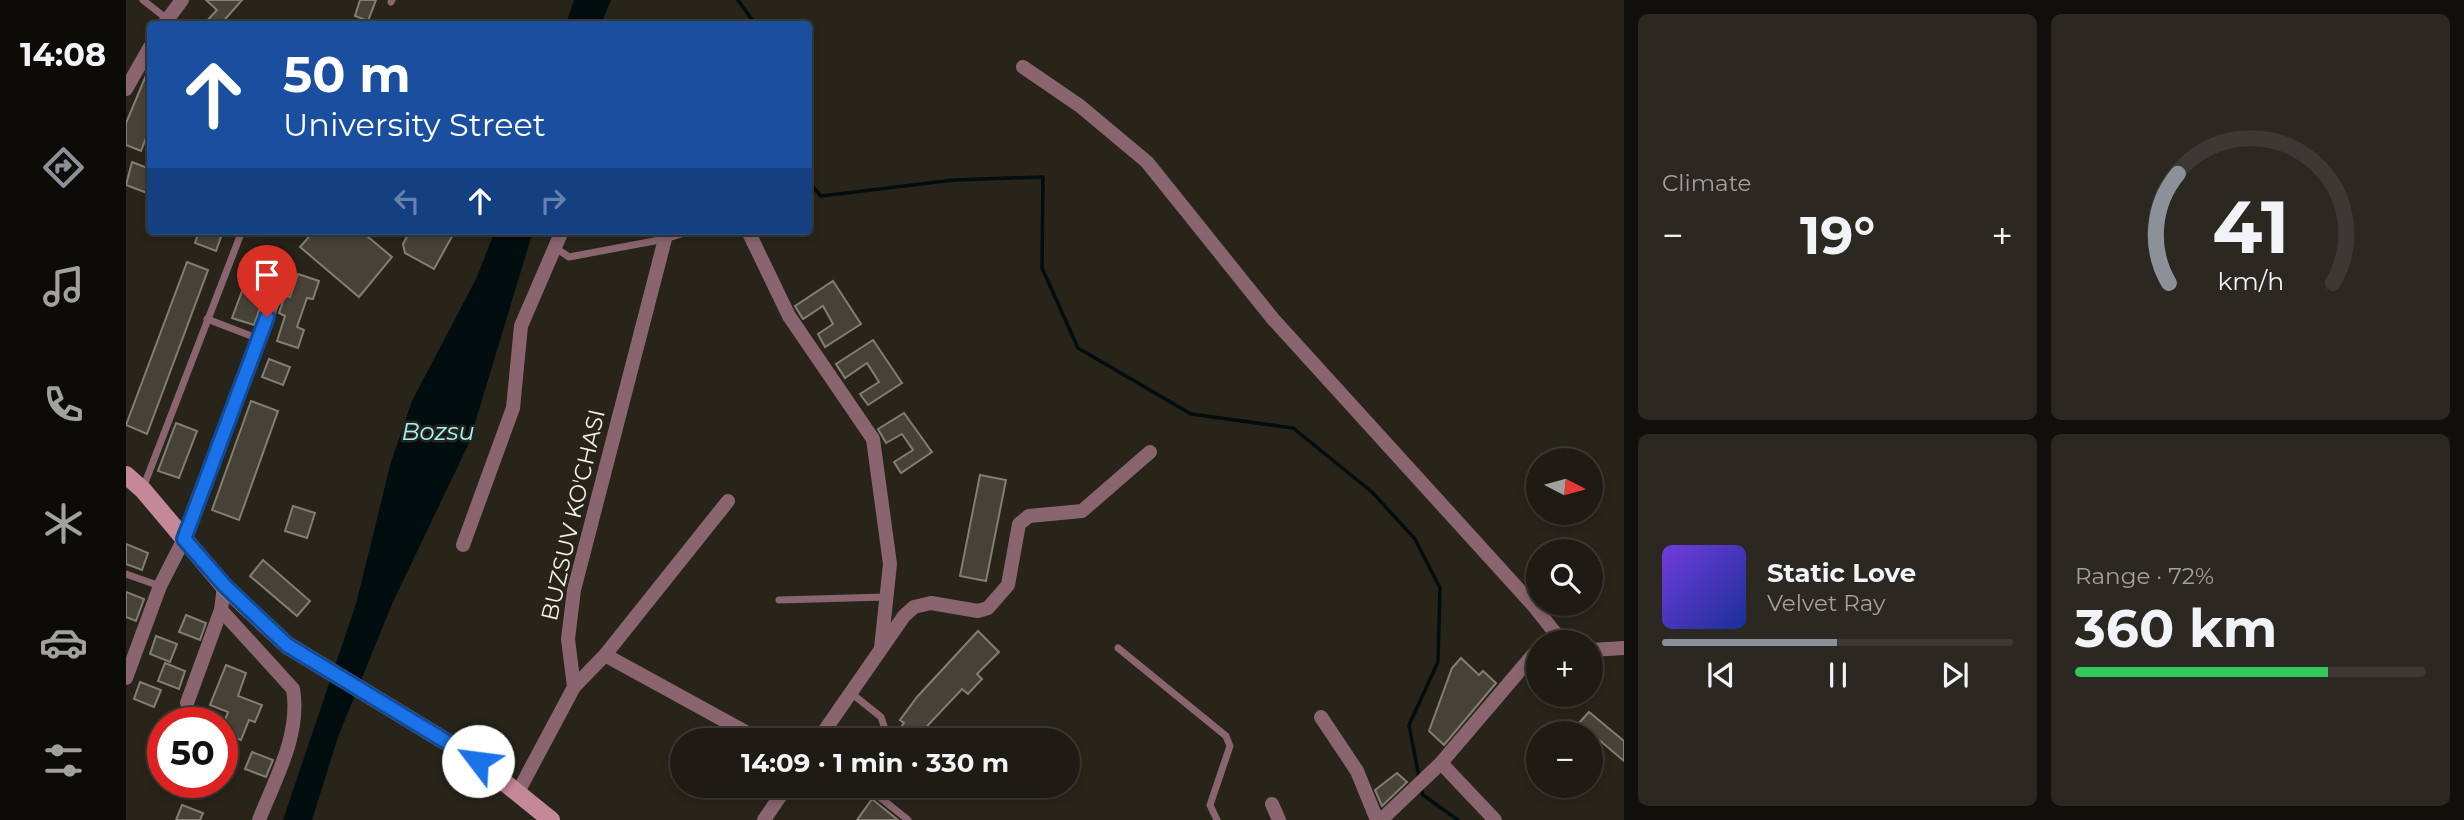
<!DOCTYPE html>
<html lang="en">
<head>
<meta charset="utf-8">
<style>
  :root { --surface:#1e1b14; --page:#2b2822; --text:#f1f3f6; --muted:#a1a1a0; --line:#3c3934; --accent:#8c9099 }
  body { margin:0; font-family:Montserrat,sans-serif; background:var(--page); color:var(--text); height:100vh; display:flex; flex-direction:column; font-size:26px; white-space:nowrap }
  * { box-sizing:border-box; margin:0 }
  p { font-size:23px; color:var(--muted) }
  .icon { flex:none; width:38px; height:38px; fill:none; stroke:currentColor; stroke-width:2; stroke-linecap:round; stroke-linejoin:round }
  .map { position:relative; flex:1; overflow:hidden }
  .side { display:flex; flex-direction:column; gap:14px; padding:14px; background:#100f0b; width:840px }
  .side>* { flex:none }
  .top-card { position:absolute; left:21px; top:21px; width:665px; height:214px; border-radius:7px; box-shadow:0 4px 10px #0003,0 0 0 2px var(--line); background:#1a4fa0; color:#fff; overflow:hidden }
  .needle { width:46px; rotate:96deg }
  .fabs { position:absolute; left:1400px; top:448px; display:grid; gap:14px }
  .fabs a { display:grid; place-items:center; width:77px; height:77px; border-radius:50%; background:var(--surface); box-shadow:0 4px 10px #0003,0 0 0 2px var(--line); font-size:35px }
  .speed { position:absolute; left:21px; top:707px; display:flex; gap:14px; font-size:35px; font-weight:700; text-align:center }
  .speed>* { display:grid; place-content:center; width:91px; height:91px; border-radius:50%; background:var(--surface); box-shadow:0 4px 10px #0003,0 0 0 2px var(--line); line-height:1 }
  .speed .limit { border:10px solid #d22; background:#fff; color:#111 }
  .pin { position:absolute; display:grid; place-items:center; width:60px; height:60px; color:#fff; margin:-72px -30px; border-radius:50% 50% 50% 0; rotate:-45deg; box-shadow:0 0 7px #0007 }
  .pin .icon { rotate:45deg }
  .me { position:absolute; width:77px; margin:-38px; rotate:300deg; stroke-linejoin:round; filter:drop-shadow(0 0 5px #0008) }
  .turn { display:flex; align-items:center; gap:24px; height:147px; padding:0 21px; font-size:32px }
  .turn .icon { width:91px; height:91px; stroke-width:2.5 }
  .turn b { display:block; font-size:49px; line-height:60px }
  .lanes { display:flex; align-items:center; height:66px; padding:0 21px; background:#0003; justify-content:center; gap:35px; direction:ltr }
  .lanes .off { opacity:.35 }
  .big { font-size:52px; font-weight:700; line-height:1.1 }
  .side .widget { flex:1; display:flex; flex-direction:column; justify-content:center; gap:10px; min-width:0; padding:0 24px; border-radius:10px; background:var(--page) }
  .side .dial { align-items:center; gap:0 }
  .dial svg { height:182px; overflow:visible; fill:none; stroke:var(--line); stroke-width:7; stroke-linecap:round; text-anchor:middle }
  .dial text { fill:var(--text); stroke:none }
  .song { display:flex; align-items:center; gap:21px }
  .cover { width:84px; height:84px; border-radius:10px; background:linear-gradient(135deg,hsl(260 70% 55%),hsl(230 70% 35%)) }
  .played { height:7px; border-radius:4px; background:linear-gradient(90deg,var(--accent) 50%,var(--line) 50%) }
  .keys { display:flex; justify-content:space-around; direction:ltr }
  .heat { display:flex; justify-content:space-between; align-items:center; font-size:38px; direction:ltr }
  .charge { height:10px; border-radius:5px; background:linear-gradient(90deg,#34c759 72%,var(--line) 0) }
  .side .tiles { flex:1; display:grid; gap:14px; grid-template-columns:repeat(2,1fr) }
  .trip { position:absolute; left:544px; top:728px; width:410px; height:70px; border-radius:35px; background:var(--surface); box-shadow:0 4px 10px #0003,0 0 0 2px var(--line); font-weight:700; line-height:70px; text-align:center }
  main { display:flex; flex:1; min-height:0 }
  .dock { display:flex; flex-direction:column; width:126px; justify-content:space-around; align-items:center; background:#0c0b08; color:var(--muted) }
  .dock .icon { width:49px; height:49px }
  .dock .active { color:var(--accent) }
  .dock b { font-size:32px; color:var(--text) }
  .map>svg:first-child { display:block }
  .water { fill:#010d0f }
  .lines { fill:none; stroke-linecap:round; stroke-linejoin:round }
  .stream { stroke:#010d0f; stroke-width:3.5 }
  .building { fill:#464237; stroke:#827e71; stroke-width:2 }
  .lane { stroke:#8a656f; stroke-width:7 }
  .street { stroke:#8a656f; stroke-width:14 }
  .secondary { stroke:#c58899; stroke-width:18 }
  .route-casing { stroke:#114b97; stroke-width:18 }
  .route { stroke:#1a73e8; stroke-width:12 }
  .labels { text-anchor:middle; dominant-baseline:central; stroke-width:5; stroke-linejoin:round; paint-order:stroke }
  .street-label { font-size:23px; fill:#f2f0e9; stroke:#28241a }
  .water-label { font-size:24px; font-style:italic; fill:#9cf4ff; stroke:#28241a }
</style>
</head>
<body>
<main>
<nav class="dock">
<b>14:08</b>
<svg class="icon active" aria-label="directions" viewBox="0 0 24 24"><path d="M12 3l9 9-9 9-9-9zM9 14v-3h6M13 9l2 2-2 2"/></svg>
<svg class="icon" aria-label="music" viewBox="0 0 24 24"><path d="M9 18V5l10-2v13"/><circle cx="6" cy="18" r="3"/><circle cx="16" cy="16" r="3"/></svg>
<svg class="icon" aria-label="phone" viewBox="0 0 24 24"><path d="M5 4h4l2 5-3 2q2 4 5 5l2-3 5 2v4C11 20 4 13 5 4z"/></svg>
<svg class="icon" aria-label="climate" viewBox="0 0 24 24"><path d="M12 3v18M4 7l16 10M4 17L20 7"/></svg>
<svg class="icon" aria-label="car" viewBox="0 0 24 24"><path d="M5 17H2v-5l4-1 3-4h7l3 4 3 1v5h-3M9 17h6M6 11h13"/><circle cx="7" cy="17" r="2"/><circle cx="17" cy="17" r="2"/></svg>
<svg class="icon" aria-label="filters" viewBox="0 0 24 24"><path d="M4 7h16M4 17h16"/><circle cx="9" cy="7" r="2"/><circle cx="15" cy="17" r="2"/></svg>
</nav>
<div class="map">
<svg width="1498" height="820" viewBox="0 0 1498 820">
  <rect width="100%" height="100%" fill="#28241a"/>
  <g class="water">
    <polygon points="448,0 485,0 475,24 440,24"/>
    <polygon points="369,231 407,231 343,443 266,604 212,737 186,820 157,820 230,604 265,462 286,401 350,279"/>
  </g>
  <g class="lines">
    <g class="stream">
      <polyline points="612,0 629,24"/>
      <polyline points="682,182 695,196 828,180 917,177 916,268 952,348 1065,414 1167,428 1246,492 1289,539 1314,588 1312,662 1283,725 1293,777"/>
      <polyline points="1295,788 1297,795 1332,820"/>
    </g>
  </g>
  <g class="building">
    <polygon points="80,0 116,0 95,24 78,24 91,10"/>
    <polygon points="234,0 250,0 242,21 229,16"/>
    <polygon points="24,66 24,127 15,151 0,145 0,123"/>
    <polygon points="6,162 24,169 21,193 0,185"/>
    <polygon points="73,231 97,231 90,251 69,243"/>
    <polygon points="188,231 235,231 266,257 233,297 174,247"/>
    <polygon points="284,231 329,231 308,269 279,253 277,244"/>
    <polygon points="61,262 82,270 21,434 0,425"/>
    <polygon points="172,274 193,281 187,299 181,298 171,327 178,330 172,348 151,341 159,316 153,313 159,295 164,297"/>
    <polygon points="122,275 143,283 128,325 106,318"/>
    <polygon points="707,281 735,324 699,347 692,334 707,324 697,306 677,319 669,306"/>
    <polygon points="747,340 776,383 742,405 734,394 753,382 741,363 719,378 710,364"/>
    <polygon points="143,359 164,367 157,385 136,377"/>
    <polygon points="125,401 152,411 113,520 86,510"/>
    <polygon points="778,413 806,452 775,473 768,462 787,450 776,434 760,443 752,429"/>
    <polygon points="50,423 71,431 53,478 32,471"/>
    <polygon points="854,475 880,480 860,581 834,576"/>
    <polygon points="167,506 189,513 181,538 159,531"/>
    <polygon points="0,544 22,553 16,570 0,564"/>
    <polygon points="137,560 184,601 171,616 124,576"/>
    <polygon points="0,592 18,599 10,621 0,617"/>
    <polygon points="60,615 80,623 74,640 53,632"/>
    <polygon points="852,631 873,652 851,674 856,679 842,694 836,689 788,740 765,740 778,723 774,720 791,697"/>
    <polygon points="30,636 51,644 44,662 24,654"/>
    <polygon points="1335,658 1353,675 1357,671 1370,683 1318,745 1303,731 1326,668"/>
    <polygon points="39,663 59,671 53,689 32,681"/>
    <polygon points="100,665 120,673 112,696 136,705 129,722 123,720 115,740 107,737 97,765 96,727 102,712 84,705"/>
    <polygon points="14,682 35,690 28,707 8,699"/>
    <polygon points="1463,712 1498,741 1498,761 1453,723"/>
    <polygon points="126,752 147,760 140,777 119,769"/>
    <polygon points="1271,773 1281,782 1256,806 1249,790"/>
    <polygon points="746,799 772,820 731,820"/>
    <polygon points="56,805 77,813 74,820 50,820"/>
  </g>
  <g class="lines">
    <g class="lane">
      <polyline points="17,0 41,19"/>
      <polyline points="265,2 266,0"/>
      <polyline points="431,249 443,257 539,239 565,231"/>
      <polyline points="81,319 133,339"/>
      <polyline points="17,488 116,231"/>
      <polyline points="0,574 34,586"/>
      <polyline points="653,600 760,597"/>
      <polyline points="992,648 1100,736 1104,746 1084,805 1091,820"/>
      <polyline points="725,693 755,717 758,726 752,740"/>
      <polyline points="740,786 782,820"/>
    </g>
    <g class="street">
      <polyline points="38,24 56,0"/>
      <polyline points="897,67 954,106 1021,162 1147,319 1407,605 1430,634 1448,642"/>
      <polyline points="0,89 24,47"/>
      <polyline points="622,231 663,316 747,439 764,564 755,648"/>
      <polyline points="337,545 387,408 395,326 436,231"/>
      <path d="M95 610 167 689C175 734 149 779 133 820"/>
      <polyline points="1465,650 1498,648"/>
      <polyline points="479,655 634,740"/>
      <polyline points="0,678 34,586 58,539 149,296"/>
      <polyline points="448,687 479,655 602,501"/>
      <polyline points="61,703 95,610 98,586"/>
      <polyline points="1195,717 1231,771 1251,820"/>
      <polyline points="692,740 778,616 788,607 805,603 852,611 862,608 882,585 893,524 903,516 956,511 1024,452"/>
      <polyline points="1315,763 1369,820"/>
      <polyline points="392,792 448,687 442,639 448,590 539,239"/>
      <polyline points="1146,804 1153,820"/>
      <polyline points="638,820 661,786"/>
      <polyline points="1255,820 1315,763 1412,649"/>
    </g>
    <polyline class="secondary" points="0,475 17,490 98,586 161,645 352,761 425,820"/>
  </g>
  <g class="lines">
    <defs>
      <polyline id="route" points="141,317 58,539 99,586 161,645 352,761"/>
    </defs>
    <use href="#route" class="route-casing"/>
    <use href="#route" class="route"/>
  </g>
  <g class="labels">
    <g class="street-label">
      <text transform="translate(447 515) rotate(-77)">BUZSUV KO'CHASI</text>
    </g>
    <g class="water-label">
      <text x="312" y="431">Bozsu</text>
    </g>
  </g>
</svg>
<div class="fabs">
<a><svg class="needle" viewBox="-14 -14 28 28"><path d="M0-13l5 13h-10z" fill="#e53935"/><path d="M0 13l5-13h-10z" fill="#a1a1a0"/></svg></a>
<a><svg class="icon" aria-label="search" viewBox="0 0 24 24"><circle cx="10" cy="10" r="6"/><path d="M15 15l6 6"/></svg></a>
<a>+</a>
<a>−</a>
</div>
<div class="speed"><div class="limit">50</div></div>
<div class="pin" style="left:141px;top:317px;background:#d93025"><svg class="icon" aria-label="arrive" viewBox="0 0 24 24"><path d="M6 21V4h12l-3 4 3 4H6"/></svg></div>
<svg class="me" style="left:352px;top:761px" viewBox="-20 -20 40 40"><circle r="19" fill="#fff"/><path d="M0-13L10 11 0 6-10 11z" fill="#1a73e8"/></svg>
<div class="trip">14:09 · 1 min · 330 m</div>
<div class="top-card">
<div class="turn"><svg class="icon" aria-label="ahead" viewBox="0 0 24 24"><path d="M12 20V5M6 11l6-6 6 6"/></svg><div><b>50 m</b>University Street</div></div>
<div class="lanes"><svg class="icon off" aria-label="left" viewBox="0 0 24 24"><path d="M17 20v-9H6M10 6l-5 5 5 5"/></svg><svg class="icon" aria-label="ahead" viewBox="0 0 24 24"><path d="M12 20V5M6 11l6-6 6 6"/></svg><svg class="icon off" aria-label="right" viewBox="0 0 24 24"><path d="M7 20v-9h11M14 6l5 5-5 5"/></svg></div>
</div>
</div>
<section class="side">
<div class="tiles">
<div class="widget"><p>Climate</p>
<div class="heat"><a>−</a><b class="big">19°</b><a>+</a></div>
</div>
<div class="widget dial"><svg viewBox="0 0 100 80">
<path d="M14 69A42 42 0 1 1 86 69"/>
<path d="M14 69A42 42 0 0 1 18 21" stroke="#8c9099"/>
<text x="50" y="56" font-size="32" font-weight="700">41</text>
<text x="50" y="72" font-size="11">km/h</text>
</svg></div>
<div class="widget">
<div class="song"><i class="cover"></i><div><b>Static Love</b><p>Velvet Ray</p></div></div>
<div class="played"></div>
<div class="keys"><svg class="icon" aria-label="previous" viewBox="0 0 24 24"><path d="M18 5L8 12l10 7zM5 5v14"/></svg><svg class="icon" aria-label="pause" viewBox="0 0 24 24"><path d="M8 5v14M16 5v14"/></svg><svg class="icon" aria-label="next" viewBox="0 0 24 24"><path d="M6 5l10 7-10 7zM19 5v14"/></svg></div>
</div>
<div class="widget"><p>Range · 72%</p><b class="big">360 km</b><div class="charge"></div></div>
</div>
</section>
</main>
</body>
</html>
